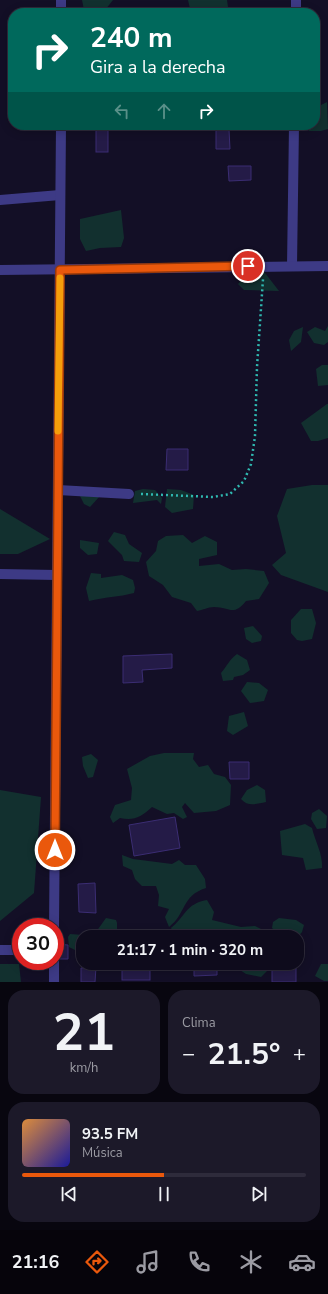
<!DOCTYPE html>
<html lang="es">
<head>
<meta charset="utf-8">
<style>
  :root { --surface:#0e0b1c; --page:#1c1929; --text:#f1f3f6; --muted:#9b9ba3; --line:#2e2b3b; --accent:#ea580c }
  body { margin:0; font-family:"Nunito Sans",sans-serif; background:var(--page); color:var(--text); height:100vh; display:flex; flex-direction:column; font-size:15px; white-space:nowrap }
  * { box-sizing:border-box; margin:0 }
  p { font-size:13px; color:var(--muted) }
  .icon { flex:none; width:22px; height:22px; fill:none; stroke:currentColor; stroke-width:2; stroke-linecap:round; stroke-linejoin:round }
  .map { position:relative; height:982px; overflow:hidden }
  .side { display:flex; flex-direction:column; gap:8px; padding:8px; background:#08060f; flex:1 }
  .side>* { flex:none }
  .hud { position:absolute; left:8px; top:8px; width:312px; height:122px; border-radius:16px; box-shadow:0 2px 10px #0003,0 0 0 1px var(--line); background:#00695c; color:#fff; overflow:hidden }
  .speed { position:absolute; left:12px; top:918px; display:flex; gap:8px; font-size:20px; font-weight:700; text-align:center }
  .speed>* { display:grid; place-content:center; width:52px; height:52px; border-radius:50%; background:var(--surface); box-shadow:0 2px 10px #0003,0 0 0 1px var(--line); line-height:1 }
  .speed .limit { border:6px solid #d22; background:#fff; color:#111 }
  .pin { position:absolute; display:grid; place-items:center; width:34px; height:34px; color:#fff; margin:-17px; border:2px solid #fff; border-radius:50%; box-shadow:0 1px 4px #0007 }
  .me { position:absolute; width:44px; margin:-22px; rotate:0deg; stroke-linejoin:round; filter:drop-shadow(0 0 3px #0008) }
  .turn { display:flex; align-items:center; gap:14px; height:84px; padding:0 16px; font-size:18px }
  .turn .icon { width:52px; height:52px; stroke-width:2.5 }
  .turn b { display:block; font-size:28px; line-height:34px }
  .lanes { display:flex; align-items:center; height:38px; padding:0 16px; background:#0003; justify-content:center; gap:20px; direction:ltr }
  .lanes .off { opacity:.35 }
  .big { font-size:30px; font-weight:700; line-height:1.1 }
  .side .card { flex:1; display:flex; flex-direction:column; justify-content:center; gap:6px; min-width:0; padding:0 14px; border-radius:16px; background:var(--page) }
  .side .dial { align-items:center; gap:0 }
  .dial b { font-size:52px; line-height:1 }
  .song { display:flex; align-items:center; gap:12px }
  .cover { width:48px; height:48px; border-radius:6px; background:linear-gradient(135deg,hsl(30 70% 55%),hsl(240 70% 35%)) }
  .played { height:4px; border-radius:2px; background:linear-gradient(90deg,var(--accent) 50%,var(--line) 50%) }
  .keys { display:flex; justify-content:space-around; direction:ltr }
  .heat { display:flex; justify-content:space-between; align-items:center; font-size:22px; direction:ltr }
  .side .tiles { flex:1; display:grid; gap:8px; grid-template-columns:1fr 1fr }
  .card:last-child { grid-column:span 2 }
  .trip { position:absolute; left:76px; top:930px; width:228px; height:40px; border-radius:16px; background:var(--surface); box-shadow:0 2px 10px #0003,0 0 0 1px var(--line); font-weight:700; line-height:40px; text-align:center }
  .menu { display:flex; height:64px; justify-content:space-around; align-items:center; background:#06040b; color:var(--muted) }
  .menu .icon { width:28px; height:28px }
  .menu .selected { color:var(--accent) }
  .menu b { font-size:18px; color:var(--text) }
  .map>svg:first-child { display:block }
  .green { fill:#12302f }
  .building { fill:#241b47; stroke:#3b2d73 }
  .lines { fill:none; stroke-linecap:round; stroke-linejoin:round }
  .path { stroke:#2fb8b0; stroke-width:2.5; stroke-dasharray:2 3; stroke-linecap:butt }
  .minor { stroke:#3d3a85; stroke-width:10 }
  .route-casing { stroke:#983908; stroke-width:10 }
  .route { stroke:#ea580c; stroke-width:7 }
  .slow { stroke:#f59e0b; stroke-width:7 }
</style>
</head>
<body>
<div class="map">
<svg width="328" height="982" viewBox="0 0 328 982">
  <rect width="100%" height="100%" fill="#130f26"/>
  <g class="green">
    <path d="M82 0H113C103 13 103 13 86 13L84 10Z"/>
    <polygon points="188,0 227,0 228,7 223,13 191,13"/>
    <polygon points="327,102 328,129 321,131 309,131 308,125 315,125 315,108"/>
    <polygon points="121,210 124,238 121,247 100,248 86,251 80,239 80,219"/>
    <polygon points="262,269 279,291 244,290 238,284 249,271"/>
    <polygon points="328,326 328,342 324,345 314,343 307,332 315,327 325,331"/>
    <polygon points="303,327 301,342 291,351 289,340 294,331"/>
    <polygon points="322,365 328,365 328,385 318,386 316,369"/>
    <polygon points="327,404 328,404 328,438 318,441 311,441 301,423"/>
    <polygon points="312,485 328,485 328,592 281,575 272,565 286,553 277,516 287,489"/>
    <polygon points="143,489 155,490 162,498 161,504 157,500 133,503 135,491"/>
    <polygon points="167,489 181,490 194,495 193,509 172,513 165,507"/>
    <polygon points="85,492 100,496 90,507 84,504 80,496"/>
    <polygon points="0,509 50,539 18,554 0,554"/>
    <polygon points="114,532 125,535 129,544 142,553 139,562 124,561 122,555 108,541"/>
    <path d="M183 535 192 543 205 536 217 542V555L199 559V566L219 564 232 570 246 569 264 571 269 583 259 599 246 601C233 617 230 607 214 607 208 607 203 610 197 611L191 603 172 597 163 585 149 576 146 562 156 551 158 541 166 536Z"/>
    <polygon points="80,540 99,543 97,554 88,555 80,548"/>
    <path d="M91 573 101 574V578L122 575 133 580 135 588 134 593C119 597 104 597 89 601L86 588Z"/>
    <polygon points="301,609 312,609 316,623 312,639 302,641 297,640 291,633 291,620"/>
    <polygon points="253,626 262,636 261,641 252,643 246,639 244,628"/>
    <path d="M237 654 247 660 250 670 243 675 234 677 233 680 223 681 221 673C227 666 229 660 237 654Z"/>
    <polygon points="247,682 259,683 268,690 264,701 250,703 241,691"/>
    <polygon points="244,712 248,726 233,735 227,731 229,716"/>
    <path d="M164 753H194L193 759 199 767 208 765 214 774 225 777 231 785 230 805 216 811 194 813 185 803 182 807 187 817 183 819 174 813 167 814 152 807C141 817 134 821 120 818L113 823 110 817 115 805 131 800 132 788 127 769 150 756Z"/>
    <polygon points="91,754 98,760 93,777 88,778 83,766 82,757"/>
    <path d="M257 785 265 790 266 802C256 804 248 807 241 799L247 790Z"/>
    <polygon points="0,790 41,797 34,893 0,921"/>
    <polygon points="319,809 327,816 326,828 317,829 311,819 312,813"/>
    <path d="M305 824 312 828C315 841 323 854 322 868L306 870 303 858 282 855 280 831Z"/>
    <path d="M122 855 133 859 172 864 179 860 185 865H196L205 879 206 888C181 896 187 913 169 927L165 917 169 909 158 906 159 895 156 886H142L135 879 132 870 123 866Z"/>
    <path d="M207 900 214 912 212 920 241 927 255 926 263 930 264 937H176L171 928C186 916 185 904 207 900Z"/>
    <polygon points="106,918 116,920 117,923 117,932 123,937 83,937 83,947 75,950 69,947 68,937 70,934 83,935 96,932"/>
    <polygon points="279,918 296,920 304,925 302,932 297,938 282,937 272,928 273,922"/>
    <polygon points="230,963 267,963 265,964 267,971 261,977 246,974 240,970 230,968"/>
    <polygon points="0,964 19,964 21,982 0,982"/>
    <polygon points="321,964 328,964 328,981 324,981 315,976"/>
  </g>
  <g class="building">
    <rect x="96" y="125" width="12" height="27"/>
    <polygon points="216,130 229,130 230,149 216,149"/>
    <polygon points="228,166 251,166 251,180 229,181"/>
    <polygon points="167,449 188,449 188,470 166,470"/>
    <polygon points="172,654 172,668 142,670 143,682 123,683 123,656"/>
    <polygon points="229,762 249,762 249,779 230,779"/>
    <polygon points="175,817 180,848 134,856 129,825"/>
    <polygon points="95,883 96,913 79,912 78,884"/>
    <polygon points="56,944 68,945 68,959 60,959 56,955"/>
    <rect x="122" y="963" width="28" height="17"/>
    <polygon points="194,963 217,963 217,975 194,976"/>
    <rect x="272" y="963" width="24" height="19"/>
    <polygon points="96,967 95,982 81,982 81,968"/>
  </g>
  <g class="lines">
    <polyline class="path" points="141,494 213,497 230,494 244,481 251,464 255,436 257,367 263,279"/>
    <g class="minor">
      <polyline points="61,13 61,0"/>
      <polyline points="296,13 296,0"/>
      <polyline points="0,200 60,195"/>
      <polyline points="292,266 294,125"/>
      <polyline points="0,270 328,266"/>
      <polyline points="58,490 129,494"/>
      <polyline points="0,574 57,575"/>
      <polyline points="54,927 61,125"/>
      <polyline points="0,950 21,950"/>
      <polyline points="54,982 54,961"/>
    </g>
  </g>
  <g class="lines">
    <defs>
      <polyline id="route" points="55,850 60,270 248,266"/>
    </defs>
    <use href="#route" class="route-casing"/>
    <use href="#route" class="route"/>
    <polyline class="slow" points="58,431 60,278"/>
  </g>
</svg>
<div class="speed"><div class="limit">30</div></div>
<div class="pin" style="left:248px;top:266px;background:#d93025"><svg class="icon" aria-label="arrive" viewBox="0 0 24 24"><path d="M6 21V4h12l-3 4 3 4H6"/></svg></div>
<svg class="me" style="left:55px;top:850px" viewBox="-20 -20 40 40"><circle r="17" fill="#ea580c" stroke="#fff" stroke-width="3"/><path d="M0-11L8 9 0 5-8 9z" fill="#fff"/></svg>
<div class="trip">21:17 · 1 min · 320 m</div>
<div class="hud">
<div class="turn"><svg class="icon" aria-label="right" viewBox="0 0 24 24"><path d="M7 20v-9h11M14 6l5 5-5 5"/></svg><div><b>240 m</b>Gira a la derecha</div></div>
<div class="lanes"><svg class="icon off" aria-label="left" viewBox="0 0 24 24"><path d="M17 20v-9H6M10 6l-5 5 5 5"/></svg><svg class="icon off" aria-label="ahead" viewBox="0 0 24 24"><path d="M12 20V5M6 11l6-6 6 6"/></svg><svg class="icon" aria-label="right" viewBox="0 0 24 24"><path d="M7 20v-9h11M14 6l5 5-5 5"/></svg></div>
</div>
</div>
<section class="side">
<div class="tiles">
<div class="card dial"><b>21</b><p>km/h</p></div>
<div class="card"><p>Clima</p>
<div class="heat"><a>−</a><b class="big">21.5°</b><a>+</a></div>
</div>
<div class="card">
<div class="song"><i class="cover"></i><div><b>93.5 FM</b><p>Música</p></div></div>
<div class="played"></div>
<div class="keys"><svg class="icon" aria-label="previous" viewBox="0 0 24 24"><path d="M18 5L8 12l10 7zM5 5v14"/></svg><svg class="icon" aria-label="pause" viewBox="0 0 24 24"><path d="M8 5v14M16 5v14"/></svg><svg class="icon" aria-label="next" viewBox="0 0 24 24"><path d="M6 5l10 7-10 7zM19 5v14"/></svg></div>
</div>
</div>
</section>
<nav class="menu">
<b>21:16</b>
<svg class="icon selected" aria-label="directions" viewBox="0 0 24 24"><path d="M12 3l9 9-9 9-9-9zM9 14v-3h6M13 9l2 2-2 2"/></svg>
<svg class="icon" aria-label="music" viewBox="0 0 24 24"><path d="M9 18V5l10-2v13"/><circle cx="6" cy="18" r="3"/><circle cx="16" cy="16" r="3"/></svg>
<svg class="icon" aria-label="phone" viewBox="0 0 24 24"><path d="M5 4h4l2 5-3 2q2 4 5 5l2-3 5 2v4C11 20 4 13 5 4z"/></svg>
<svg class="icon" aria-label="climate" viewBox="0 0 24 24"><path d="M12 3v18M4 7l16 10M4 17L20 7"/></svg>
<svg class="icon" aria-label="car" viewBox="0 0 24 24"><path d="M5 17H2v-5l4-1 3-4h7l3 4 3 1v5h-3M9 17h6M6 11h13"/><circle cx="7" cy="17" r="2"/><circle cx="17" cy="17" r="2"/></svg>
</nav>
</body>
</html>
